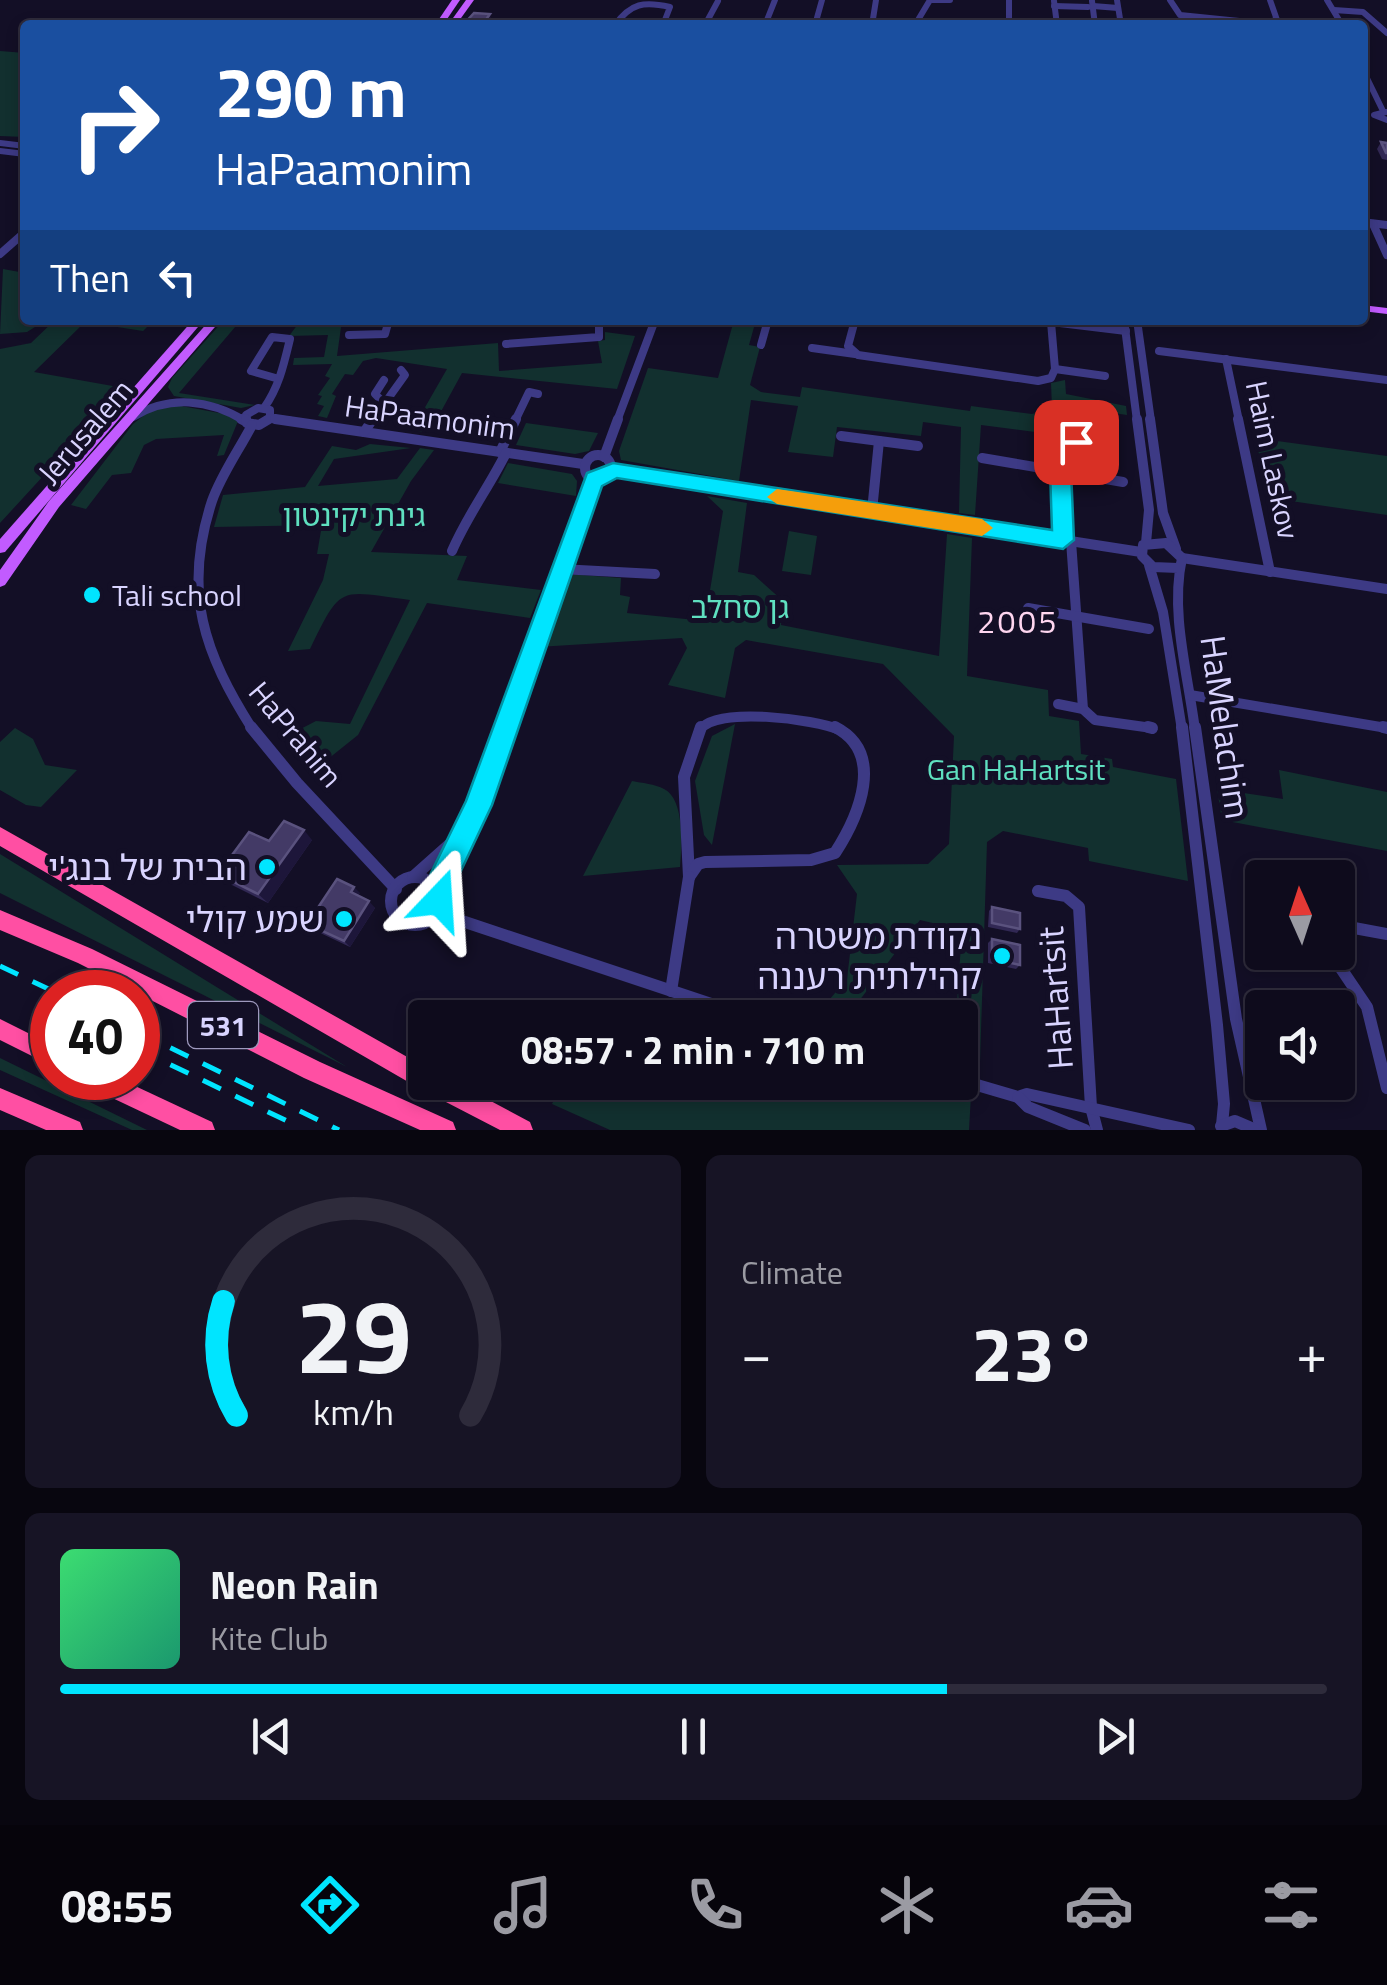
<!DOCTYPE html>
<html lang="en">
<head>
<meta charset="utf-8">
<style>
  :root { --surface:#0e0b1c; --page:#171425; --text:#f1f3f6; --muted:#9b9ba3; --line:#2e2b3b; --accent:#00e5ff }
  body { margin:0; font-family:"Titillium Web","Noto Sans Hebrew",sans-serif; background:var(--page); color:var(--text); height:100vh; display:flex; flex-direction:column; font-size:38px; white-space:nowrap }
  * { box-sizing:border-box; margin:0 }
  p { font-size:32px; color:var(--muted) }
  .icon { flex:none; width:55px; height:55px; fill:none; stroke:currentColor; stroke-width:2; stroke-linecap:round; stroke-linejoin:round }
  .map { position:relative; height:1130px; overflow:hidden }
  .sheet { display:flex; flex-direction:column; gap:25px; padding:25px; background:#08060f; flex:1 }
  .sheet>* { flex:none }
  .hud { position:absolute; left:20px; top:20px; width:1348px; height:305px; border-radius:10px; box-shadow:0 5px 15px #0003,0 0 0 2px var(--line); background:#1a4fa0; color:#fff; overflow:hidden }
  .needle { width:65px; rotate:357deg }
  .controls { position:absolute; left:1245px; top:860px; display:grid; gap:20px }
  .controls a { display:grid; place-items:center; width:110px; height:110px; border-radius:10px; background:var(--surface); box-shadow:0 5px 15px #0003,0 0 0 2px var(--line); font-size:50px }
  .speed { position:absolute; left:30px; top:970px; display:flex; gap:20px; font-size:50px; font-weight:700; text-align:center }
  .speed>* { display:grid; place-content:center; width:130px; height:130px; border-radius:50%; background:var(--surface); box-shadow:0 5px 15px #0003,0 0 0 2px var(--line); line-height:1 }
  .speed .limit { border:15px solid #d22; background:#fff; color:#111 }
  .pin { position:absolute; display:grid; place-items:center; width:85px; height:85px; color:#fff; margin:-42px; border-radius:20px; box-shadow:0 5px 15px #0006 }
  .me { position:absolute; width:110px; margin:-55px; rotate:20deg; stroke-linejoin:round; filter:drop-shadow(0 0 8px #0008) }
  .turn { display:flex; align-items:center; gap:35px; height:210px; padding:0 30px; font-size:45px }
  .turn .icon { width:130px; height:130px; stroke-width:2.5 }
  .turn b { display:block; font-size:70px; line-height:85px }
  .then { display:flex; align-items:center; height:95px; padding:0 30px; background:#0003; gap:20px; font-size:38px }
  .big { font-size:75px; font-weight:700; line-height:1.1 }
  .sheet .widget { flex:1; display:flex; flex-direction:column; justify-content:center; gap:15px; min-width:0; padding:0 35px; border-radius:15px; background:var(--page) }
  .sheet .dial { align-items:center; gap:0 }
  .dial svg { height:260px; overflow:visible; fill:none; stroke:var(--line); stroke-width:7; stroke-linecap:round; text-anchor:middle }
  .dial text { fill:var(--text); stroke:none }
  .song { display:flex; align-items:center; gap:30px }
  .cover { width:120px; height:120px; border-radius:15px; background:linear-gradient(135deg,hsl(140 70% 55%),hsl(160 70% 35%)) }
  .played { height:10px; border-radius:5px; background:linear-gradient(90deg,var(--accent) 70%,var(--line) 70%) }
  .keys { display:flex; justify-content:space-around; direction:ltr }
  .heat { display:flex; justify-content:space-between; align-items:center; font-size:55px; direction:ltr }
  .sheet .tiles { flex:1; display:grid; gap:25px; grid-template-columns:1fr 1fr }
  .widget:last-child { grid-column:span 2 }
  .trip { position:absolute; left:408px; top:1000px; width:570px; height:100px; border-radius:10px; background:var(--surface); box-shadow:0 5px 15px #0003,0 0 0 2px var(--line); font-weight:700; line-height:100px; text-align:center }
  .dock { display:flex; height:160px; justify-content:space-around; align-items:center; background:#06040b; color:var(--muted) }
  .dock .icon { width:70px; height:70px }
  .dock .active { color:var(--accent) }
  .dock b { font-size:45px; color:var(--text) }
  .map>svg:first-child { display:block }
  .green { fill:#12302f }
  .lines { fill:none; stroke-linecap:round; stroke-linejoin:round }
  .minor-far3 { stroke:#3d3a85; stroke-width:6 }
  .minor-far2 { stroke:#3d3a85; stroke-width:8 }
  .minor-far1 { stroke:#3d3a85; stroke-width:10 }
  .minor { stroke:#3d3a85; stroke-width:12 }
  .major { fill:#c25bff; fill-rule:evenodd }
  .highway { fill:#ff4fa3; fill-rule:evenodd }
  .rail { stroke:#00e5ff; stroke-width:5; stroke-dasharray:20 16; stroke-linecap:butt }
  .wall { fill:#312854 }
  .shaded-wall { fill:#1d163a }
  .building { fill:#433a66; stroke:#5a527e; stroke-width:2.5 }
  .route { fill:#00e5ff; stroke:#0095a6; stroke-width:2.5 }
  .slow { fill:#f59e0b }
  .poi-dot { fill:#00e5ff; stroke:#130f26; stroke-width:4 }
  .labels { text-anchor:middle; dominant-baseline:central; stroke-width:10; stroke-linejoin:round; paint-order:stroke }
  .shield { fill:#130f26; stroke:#9e99be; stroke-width:2.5 }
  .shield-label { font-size:28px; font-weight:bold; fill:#d9d4ff }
  .street-label { font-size:30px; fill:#d9d4ff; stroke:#130f26 }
  .park-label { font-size:30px; fill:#5fe0c0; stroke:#130f26 }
  .poi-label { font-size:30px; fill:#d9d4ff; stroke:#130f26; text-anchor:start }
  .neighbourhood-label { font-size:32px; letter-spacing:2.5px; fill:#ffd6f0; stroke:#130f26 }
  .near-street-label { font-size:35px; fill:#d9d4ff; stroke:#130f26 }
  .near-poi-label { font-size:35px; fill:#d9d4ff; stroke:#130f26; text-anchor:end }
</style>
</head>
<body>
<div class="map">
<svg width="1387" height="1130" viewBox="0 0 1387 1130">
  <rect width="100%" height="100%" fill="#130f26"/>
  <g class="green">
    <polygon points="0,51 25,53 25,137 0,136"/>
    <polygon points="3,269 25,273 25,320 46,320 27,332 0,334"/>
    <polygon points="55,320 153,321 143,331 85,322 34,372 124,388 0,523 0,349 31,343"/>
    <polygon points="224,320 241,320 179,393 255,405 241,408 174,396 168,387 172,378"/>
    <polygon points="301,320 342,320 337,356 498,343 499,371 602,363 598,341 605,340 605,332 635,336 617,389 462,373 432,428 423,432 412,430 447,369 376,358 363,361 353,375 345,374 332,394 336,396 327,418 318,416 324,406 317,404 322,396 318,395 330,378 325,376 332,364 293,365 294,358 324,357 328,335 289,336"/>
    <polygon points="734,320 756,320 749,345 760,347 750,385 761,392 800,397 802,387 970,411 971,406 1032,414 1052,408 1051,383 1065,380 1066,394 1126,406 1127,415 1065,406 1066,436 981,425 975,515 959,513 961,427 923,422 921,436 837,427 833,457 788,452 798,406 751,400 739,481 621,460 619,451 648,368 718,378"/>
    <polygon points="176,405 230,415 238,421 224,455 217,456 224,435 156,439 144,445 131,473 112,475 86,509 71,505 133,424 152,409"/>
    <polygon points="526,423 598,433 589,451 575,454 516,445"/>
    <polygon points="1255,438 1387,456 1387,515 1270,498"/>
    <path d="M370 444 411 448 334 459 318 486 397 479 420 448 434 450 411 481 371 552 467 556 457 580 541 590 530 618 427 603 358 735 313 771 285 737 316 721 350 724 410 600C339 591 342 583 310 649L288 651 323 580 329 554H317L322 525 214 527 223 495 305 487 332 446 356 450Z"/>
    <polygon points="508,463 572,474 577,481 576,496 498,483"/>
    <polygon points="707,496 747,503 738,572 754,575 783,601 781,625 939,656 947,534 972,538 967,676 1048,690 1049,716 1079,721 1081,754 1112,759 1113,767 1176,779 1188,881 1089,861 1088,848 1003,831 987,842 980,1063 960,1057 960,1018 956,1017 962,930 920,920 847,1017 817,1014 847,979 857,894 837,865 928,864 949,844 954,736 883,664 746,640 735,648 725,698 668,685 687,648 682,638 538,647 567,574 621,578 620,595 630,597 627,613 705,621 723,511"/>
    <polygon points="789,531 817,536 811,575 782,571"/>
    <polygon points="735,724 712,845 704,835 695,781 712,736"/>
    <polygon points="15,728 33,739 45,765 77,770 41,807 26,805 0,790 0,742"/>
    <polygon points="1279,770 1387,792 1387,851 1222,820 1217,789 1283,799"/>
    <path d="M632 781C642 783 655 784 664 789 685 799 682 848 680 867L583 876Z"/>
    <polygon points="0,854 347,1067 0,893"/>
    <polygon points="0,1058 147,1130 132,1130 0,1070"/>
    <polygon points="562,1083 924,1083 971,1095 969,1130 610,1130 552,1104"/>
  </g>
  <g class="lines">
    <g class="minor-far3">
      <polyline points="932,0 950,0"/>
      <polyline points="1009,0 1009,25"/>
      <polyline points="1117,0 1121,25"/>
      <polyline points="1170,0 1180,15 1259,23 1277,20 1270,0"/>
      <polyline points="1327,0 1342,25"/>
      <polyline points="1054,1 1057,25"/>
      <polyline points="1092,1 1095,25"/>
      <polyline points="1054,6 1088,7"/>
      <polyline points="1093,6 1118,8"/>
      <polyline points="1334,10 1363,12 1387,33"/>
      <path d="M615 25C631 3 644 1 670 7L663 25"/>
      <polyline points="705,25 718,1"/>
      <polyline points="765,25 775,0"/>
      <polyline points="815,25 822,0"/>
      <polyline points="872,25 876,0"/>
      <polyline points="915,25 930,0"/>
      <polyline points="1362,68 1383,111"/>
      <polyline points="1386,112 1374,115 1387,120"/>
      <polyline points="0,143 25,146"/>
      <polyline points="0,151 25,154"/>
    </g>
    <g class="minor-far2">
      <polyline points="1362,222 1387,225"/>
      <polyline points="1373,224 1387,255"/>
      <polyline points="0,254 25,232"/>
      <polyline points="855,320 848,346 858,355 1038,381 1051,378 1055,369 1051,322"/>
      <polyline points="1035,320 1126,331"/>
      <polyline points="1124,320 1137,421"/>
      <polyline points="1137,320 1151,421"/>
      <polyline points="349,335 385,334 389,320"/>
      <polyline points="506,344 599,337 599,320"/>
      <polyline points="761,345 768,320"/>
      <polyline points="812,348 855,354"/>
      <polyline points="1159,351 1387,380"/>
      <polyline points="1226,359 1239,421"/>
      <polyline points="1055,369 1105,376"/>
      <polyline points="383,402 375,394 384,380"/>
      <path d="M264 408C279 387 284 364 290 339L272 337 251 371 279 379"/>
      <polyline points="1075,415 1075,421"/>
      <path d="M133 417C169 395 209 399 245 421"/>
      <polyline points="270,418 292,421"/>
      <polyline points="247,421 246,415 258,408 270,410 270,418 265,421"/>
      <polyline points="372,421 405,375 401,370"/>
      <polyline points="515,421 529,392 538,394"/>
      <polyline points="617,421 655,320"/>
    </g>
    <g class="minor-far1">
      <polyline points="241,419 245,421"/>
      <polyline points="246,419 247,423 259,425 269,419"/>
      <polyline points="275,419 583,464"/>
      <polyline points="1137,419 1149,510 1146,543"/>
      <polyline points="1150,419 1163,513 1176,549"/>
      <polyline points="1238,419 1270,572"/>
      <path d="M252 425C239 450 221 475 212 501 182 592 204 653 253 730"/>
      <polyline points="364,432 373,419"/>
      <polyline points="841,436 918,446"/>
      <polyline points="500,452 516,419"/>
      <circle cx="598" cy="468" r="13"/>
      <polyline points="604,457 618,419"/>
      <polyline points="982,458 1123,482"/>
      <polyline points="613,470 1141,552"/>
      <polyline points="872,511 879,441"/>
      <polyline points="1063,540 1060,470 1066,446 1077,441 1075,419"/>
      <polyline points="1071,541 1083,709"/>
      <path d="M452 551C467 516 489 487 506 453"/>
      <polyline points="1182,558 1387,589"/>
      <polyline points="1149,565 1163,612 1182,730"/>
      <path d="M1178 568 1153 567 1142 556 1143 545 1166 543 1182 558C1170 613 1188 674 1195 730"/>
      <polyline points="560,569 655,574"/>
      <polyline points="1028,608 1149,629"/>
      <polyline points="1190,695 1387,728"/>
      <polyline points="1058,704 1083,709 1095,720 1152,728"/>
      <polyline points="505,730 594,479"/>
      <path d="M700 730C715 706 815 719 840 730"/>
    </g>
    <g class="minor">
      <polyline points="251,727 297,783 396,889"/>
      <polyline points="1148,727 1152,728"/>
      <polyline points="1182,727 1217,1025 1224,1104 1222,1125"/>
      <polyline points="1195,727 1236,1019 1261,1130"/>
      <polyline points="1383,727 1387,728"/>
      <circle cx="415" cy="901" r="24"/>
      <polyline points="413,877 467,829"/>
      <polyline points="689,877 684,777 701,727"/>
      <path d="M689 877 698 864 705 862 811 860 835 853C859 816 886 753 835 727"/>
      <polyline points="1038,891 1066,896 1079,907 1091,1107 1097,1130"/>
      <polyline points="439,895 445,873 478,805 506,727"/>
      <polyline points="435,912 753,1018"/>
      <polyline points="1338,925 1387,934"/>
      <polyline points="1337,952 1340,967 1367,1007 1387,1088"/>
      <polyline points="671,991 689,877"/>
      <polyline points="960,1080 1018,1097 1027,1094 1189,1130"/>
      <polyline points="1018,1097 1028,1107 1085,1130"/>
      <polyline points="1221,1126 1235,1121 1256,1130"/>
    </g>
    <g class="major">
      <polygon points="452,0 460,0 443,25 435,25"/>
      <polygon points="466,0 474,0 456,25 448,25"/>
      <polygon points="1362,305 1387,308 1387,314 1362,311"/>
      <polygon points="193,320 204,320 5,552 0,553 0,539"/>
      <polygon points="210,320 221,320 59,507 5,585 0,587 0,570 49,501"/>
    </g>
    <g class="highway">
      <polygon points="0,827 425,1067 425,1082 455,1082 530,1122 533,1130 500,1130 417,1087 0,846"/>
      <polygon points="0,910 92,949 320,1062 453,1122 456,1130 420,1130 304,1078 78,963 0,930"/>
      <polygon points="0,1019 52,1045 52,1066 0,1040"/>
      <polygon points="84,1078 118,1078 212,1122 215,1130 180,1130 87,1086"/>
      <polygon points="0,1088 80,1122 83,1130 46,1130 0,1110"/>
    </g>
    <g class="rail">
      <polyline points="0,966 55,992"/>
      <polyline points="138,1032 339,1130"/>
      <polyline points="138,1049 287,1121"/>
    </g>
  </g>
  <g class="wall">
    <polygon points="1381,142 1387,143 1387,160 1382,159 1377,149"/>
    <polygon points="312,840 268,903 228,883 218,874 269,841"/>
    <polygon points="360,893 358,896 375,908 350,947 314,930 307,924"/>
    <polygon points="992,907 1020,929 1017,933 988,927 989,911"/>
    <polygon points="992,939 1020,965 1016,969 988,963 988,943"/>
  </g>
  <g class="shaded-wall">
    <polygon points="490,14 492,25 482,25"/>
    <polygon points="304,830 312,840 268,903 258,894"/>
    <polygon points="354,887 360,893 356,899 351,892"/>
    <polygon points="369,901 375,908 350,947 344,941"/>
  </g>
  <g class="building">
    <polygon points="474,13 490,14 482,25 463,25"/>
    <polygon points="1381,142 1387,143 1387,153 1386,153"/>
    <polygon points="284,821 304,830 258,894 218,874 249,832 269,841"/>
    <polygon points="337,879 354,887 351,892 369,901 344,941 307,924"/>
    <polygon points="992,907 1020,913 1020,929 992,923"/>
    <polygon points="992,939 1020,945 1020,965 992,959"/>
  </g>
  <polygon class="route" points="1076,435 1086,442 1074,452 1071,470 1074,540 1063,549 617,478 602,486 492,805 459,875 450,911 439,915 429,911 425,900 431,873 466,801 587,473 613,463 1052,530 1050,470 1054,448"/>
  <polygon class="slow" points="777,489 982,519 993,528 982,536 777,504 767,497"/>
  <g class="poi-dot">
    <circle cx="92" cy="595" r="10"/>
    <circle cx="267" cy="867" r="10"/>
    <circle cx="344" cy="919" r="10"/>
    <circle cx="1002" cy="956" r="10"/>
  </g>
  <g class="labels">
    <rect class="shield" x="188" y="1002" width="70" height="46" rx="8"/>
    <g class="shield-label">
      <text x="223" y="1025">531</text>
    </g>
    <g class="street-label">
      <text transform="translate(430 417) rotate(8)">HaPaamonim</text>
      <text transform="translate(85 431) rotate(-49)">Jerusalem</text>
      <text transform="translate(1273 460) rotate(78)">Haim Laskov</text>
      <text transform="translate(296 734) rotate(50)">HaPrahim</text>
    </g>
    <g class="park-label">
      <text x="354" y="515">גינת יקינטון</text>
      <text x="740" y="607">גן סחלב</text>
      <text x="1016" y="769">Gan HaHartsit</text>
    </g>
    <g class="poi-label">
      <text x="112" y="595">Tali school</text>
    </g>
    <g class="neighbourhood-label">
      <text x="1018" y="621">2005</text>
    </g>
    <g class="near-street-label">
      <text transform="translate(1226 727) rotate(82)">HaMelachim</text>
      <text transform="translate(1055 998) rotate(-94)">HaHartsit</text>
    </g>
    <g class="near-poi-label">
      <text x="247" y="867">הבית של בנג'י</text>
      <text x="324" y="919">שמע קולי</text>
      <text x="982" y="936">נקודת משטרה<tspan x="982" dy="40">קהילתית רעננה</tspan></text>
    </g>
  </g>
</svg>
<div class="controls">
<a><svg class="needle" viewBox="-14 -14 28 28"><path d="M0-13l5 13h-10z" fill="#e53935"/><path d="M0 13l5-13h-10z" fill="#9b9ba3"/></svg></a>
<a><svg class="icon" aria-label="sound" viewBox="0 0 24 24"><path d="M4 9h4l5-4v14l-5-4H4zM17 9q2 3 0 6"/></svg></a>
</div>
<div class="speed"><div class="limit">40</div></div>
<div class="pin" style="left:1076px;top:442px;background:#d93025"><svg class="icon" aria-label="arrive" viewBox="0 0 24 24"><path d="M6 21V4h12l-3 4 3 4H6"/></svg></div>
<svg class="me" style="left:439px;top:900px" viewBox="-20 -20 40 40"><path d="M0-17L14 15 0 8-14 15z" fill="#00e5ff" stroke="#fff" stroke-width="4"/></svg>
<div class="trip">08:57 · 2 min · 710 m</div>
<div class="hud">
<div class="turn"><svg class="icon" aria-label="right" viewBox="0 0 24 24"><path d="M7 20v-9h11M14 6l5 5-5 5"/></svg><div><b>290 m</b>HaPaamonim</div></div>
<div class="then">Then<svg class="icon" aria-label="left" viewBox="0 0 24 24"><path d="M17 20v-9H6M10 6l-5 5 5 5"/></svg></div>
</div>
</div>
<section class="sheet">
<div class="tiles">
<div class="widget dial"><svg viewBox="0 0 100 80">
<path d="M14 69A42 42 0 1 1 86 69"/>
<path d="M14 69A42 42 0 0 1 10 34" stroke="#00e5ff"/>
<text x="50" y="56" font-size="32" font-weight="700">29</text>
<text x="50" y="72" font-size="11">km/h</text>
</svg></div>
<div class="widget"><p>Climate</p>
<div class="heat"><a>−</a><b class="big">23°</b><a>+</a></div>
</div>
<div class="widget">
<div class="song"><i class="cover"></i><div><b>Neon Rain</b><p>Kite Club</p></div></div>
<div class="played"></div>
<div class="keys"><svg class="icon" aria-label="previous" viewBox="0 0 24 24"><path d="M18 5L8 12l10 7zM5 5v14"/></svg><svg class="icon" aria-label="pause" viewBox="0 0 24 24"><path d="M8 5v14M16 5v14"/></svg><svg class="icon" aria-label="next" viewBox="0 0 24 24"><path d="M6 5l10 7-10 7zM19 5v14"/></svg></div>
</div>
</div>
</section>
<nav class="dock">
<b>08:55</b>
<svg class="icon active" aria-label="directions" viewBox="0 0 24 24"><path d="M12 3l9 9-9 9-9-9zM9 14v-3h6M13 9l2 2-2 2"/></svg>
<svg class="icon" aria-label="music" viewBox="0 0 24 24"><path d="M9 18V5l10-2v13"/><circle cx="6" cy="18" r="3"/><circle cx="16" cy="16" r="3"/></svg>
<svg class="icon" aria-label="phone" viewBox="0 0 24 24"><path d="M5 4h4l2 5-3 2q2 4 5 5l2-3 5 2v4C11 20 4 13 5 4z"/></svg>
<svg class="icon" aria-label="climate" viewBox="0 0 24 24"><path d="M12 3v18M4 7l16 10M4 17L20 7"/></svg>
<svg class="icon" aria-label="car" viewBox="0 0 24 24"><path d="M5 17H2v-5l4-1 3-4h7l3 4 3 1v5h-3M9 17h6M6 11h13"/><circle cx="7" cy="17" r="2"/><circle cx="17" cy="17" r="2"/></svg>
<svg class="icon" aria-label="filters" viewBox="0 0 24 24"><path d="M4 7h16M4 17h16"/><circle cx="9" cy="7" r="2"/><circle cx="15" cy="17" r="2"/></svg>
</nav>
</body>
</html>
